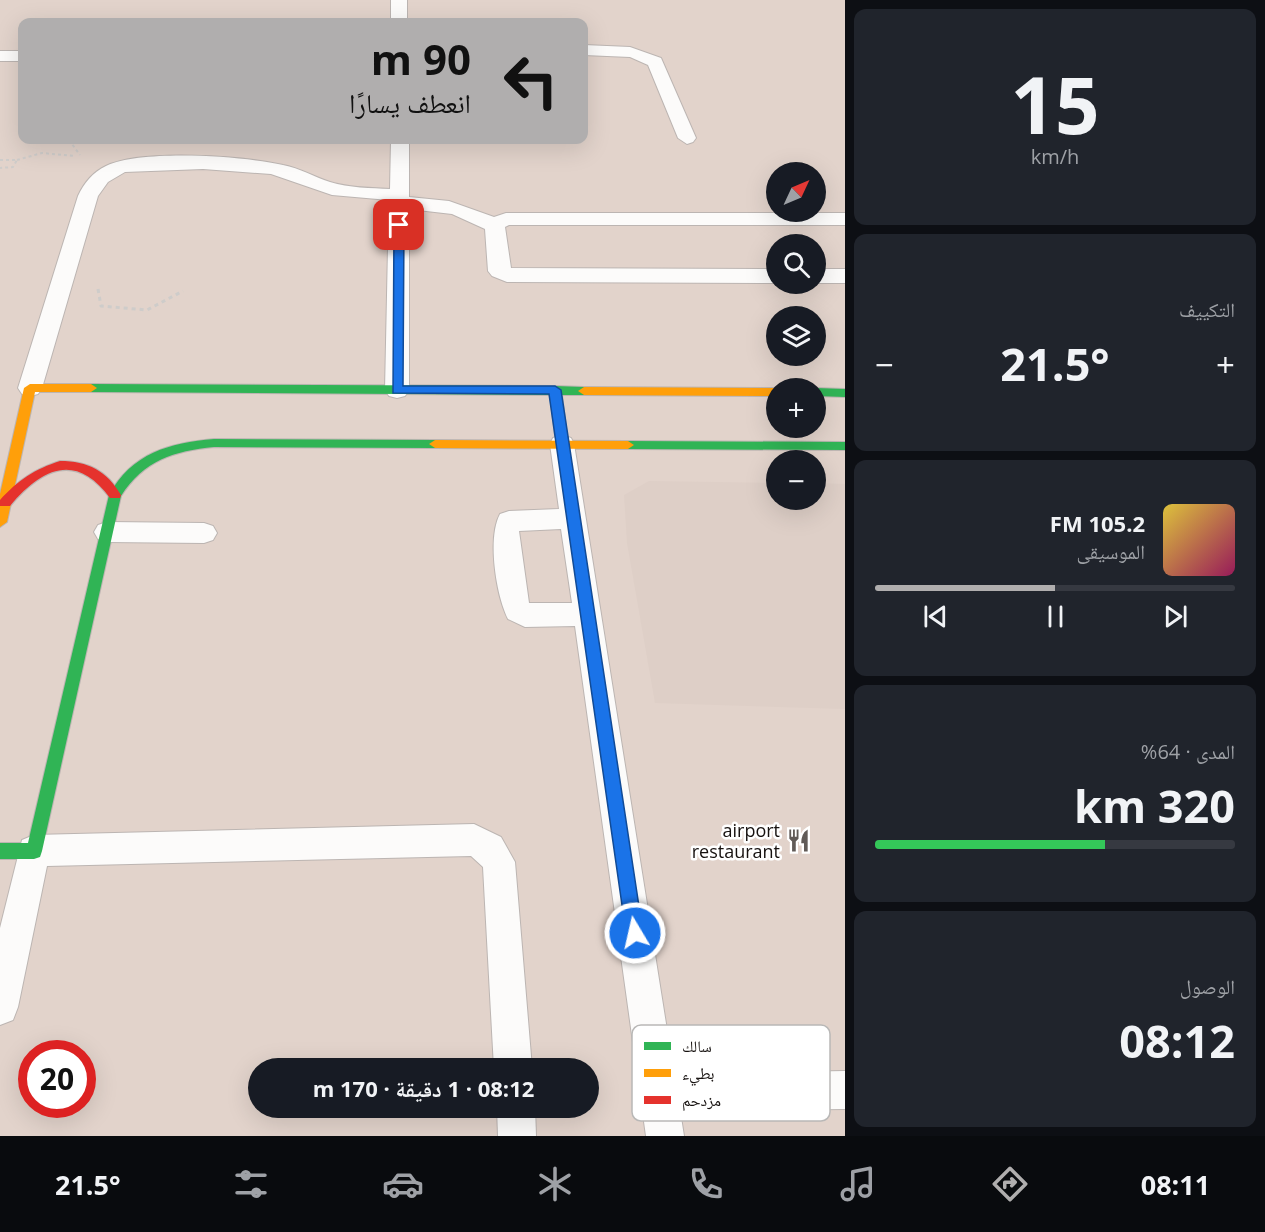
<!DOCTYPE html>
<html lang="ar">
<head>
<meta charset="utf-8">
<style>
  :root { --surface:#171b24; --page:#20242c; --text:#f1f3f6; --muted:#9ea1a6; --line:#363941; --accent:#b0aeae }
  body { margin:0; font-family:"Open Sans","Noto Naskh Arabic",sans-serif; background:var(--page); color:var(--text); direction:rtl; height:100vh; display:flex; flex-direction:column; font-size:22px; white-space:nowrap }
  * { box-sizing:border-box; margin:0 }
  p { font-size:20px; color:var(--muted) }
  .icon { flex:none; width:33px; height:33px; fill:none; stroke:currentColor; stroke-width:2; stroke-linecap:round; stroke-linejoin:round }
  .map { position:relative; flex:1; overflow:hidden; direction:ltr }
  .details { display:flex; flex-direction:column; gap:9px; padding:9px; background:#0d0f14; width:420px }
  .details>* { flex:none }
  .banner { position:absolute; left:18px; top:18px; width:570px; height:126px; border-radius:12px; box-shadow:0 6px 24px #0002; direction:rtl; background:#b0aeae; color:#111; overflow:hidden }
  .needle { width:39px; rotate:46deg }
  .fabs { position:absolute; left:766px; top:162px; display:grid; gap:12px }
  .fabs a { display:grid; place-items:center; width:60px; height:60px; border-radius:50%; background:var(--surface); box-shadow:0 6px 24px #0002; font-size:30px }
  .speed { position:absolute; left:18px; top:1040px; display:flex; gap:12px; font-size:30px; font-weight:700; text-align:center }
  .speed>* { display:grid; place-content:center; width:78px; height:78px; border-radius:50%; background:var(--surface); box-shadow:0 6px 24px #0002; line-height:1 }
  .speed .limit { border:9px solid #d22; background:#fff; color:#111 }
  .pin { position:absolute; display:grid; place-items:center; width:51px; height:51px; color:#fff; margin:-26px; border-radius:12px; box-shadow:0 3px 9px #0006 }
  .me { position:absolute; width:66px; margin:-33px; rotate:351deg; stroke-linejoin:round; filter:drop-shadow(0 0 4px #0008) }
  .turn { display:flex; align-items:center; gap:21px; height:126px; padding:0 18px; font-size:27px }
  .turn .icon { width:78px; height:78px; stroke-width:2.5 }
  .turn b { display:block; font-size:42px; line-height:51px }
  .big { font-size:45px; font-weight:700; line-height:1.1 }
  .details .tile { flex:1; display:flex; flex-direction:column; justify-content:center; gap:9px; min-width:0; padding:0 21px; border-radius:12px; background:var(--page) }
  .details .dial { align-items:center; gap:0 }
  .dial b { font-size:78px; line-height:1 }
  .song { display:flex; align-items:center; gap:18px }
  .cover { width:72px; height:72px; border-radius:9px; background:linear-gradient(135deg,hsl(50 70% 55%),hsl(330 70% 35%)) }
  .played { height:6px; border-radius:3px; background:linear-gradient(90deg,var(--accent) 50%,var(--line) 50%) }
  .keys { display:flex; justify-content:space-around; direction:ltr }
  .heat { display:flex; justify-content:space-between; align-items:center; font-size:33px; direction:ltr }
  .charge { height:9px; border-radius:4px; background:linear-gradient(90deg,#34c759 64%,var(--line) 0) }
  .trip { position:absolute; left:248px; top:1058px; width:351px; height:60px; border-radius:30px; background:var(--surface); box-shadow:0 6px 24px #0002; font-weight:700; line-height:60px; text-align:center; direction:rtl }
  .dock { display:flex; height:96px; justify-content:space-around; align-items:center; background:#090b0e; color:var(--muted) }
  .dock .icon { width:42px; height:42px }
  .dock .current { color:var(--accent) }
  .dock b { font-size:27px; color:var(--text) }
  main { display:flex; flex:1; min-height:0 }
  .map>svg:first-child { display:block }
  .built { fill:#e2d3cb; fill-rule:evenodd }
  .green { fill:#decfc7 }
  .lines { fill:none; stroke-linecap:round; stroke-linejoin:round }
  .lane-casing { stroke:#bcb5b2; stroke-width:2 }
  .fast-casing { stroke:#bcb5b2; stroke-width:2 }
  .slow-casing { stroke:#bcb5b2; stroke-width:2 }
  .jam-casing { stroke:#bcb5b2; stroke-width:2 }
  .path-far1 { stroke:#ceccca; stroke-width:2; stroke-dasharray:3 3; stroke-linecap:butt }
  .path { stroke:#ceccca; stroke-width:3; stroke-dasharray:4 4; stroke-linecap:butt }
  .lane { fill:#fcfbfa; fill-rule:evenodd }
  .fast { fill:#30b455; fill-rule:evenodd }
  .slow { fill:#ff9f0a; fill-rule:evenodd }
  .jam { fill:#e5322d; fill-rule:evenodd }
  .route { fill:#1a73e8; stroke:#114b97; stroke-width:1.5 }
  .labels { text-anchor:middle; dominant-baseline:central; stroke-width:5; stroke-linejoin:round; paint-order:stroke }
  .near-poi-label { font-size:18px; fill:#16110f; stroke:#fff; text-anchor:end }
  .key { fill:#fff; stroke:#b9b8b7; stroke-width:1.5 }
  .key-label { font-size:16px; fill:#16110f }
</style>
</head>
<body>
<main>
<section class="details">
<div class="tile dial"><b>15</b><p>km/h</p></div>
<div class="tile"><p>التكييف</p>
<div class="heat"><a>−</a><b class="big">21.5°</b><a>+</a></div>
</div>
<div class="tile">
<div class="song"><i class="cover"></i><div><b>105.2 FM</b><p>الموسيقى</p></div></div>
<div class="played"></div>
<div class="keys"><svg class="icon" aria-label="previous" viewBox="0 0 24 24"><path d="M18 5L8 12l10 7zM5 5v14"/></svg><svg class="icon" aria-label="pause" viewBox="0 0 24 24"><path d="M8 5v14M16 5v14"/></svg><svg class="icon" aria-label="next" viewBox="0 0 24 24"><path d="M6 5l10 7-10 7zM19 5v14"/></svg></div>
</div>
<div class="tile"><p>المدى · 64%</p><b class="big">320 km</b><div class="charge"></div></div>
<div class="tile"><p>الوصول</p><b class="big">08:12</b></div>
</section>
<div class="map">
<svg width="845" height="1136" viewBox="0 0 845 1136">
  <rect width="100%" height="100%" fill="#eae2de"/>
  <path class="built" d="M0 0H845V1136H0ZM22 22H584V140H22ZM777 172H816V212H777ZM777 244H816V284H777ZM777 316H816V356H777ZM777 388H816V428H777ZM777 460H816V500H777ZM32 1053H82V1104H32ZM258 1068H588V1107H258Z"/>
  <polygon class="green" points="649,481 777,483 777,500 816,500 816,483 845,484 845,709 655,703 627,543 624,495"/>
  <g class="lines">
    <defs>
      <g id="lane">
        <rect x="391" y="0" width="16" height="22"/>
        <polygon points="584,45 630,47 661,58 696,138 693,142 687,144 678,138 648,65 630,57 584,55"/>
        <rect x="0" y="51" width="22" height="10"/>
        <path d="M391 140H409V197L449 201 494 217 506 213H845V225H509L505 227 511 268 777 269V283L507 282 492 276 488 271 485 229 452 214 409 209V390L405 396 397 398 389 396 385 390 389 200 332 195 271 174 203 169 125 172 108 182 98 196 42 388 38 394 30 396 22 394 18 388 78 196C84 183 93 172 106 166 143 149 242 156 283 165 300 168 314 177 330 182 349 188 371 188 390 189Z"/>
        <rect x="816" y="269" width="29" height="14"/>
        <path d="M562 435 571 438 574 444 674 1074 845 1071V1109L680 1111 684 1136H646L575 626 525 627 508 619C496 595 487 538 500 514L509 511 559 509 550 444 553 438ZM561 529 572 603H529L519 531Z"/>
        <polygon points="107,522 204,523 213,526 217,533 213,540 204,543 107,542 98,539 94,532 98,525"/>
        <polygon points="474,824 501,837 515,862 532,1068 494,1068 483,867 471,856 47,866 18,1007 13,1020 0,1025 0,928 22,840 34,835"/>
        <polygon points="497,1107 535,1107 536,1136 498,1136"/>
      </g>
      <g id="fast">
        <polygon points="91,384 555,386 584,387 590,391 584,395 562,395 568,444 562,448 556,444 550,395 91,392 85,388"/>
        <polygon points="814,388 816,388 845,389 845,397 816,396 816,388"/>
        <path d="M214 439 435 440 441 444 435 448 214 447C174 451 144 460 121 496L42 851 40 857 34 859H0V843H28L109 495C132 453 169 443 214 439Z"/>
        <polygon points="628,441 845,442 845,450 628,449 622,445"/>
      </g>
      <g id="slow">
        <polygon points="30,384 91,384 97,388 91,392 35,392 7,522 0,527 0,494 24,388"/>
        <polygon points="584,387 777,388 779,388 777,388 777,396 584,395 578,391"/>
        <polygon points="435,440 628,441 634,445 628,449 435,448 429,444"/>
      </g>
      <path id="jam" d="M60 461C88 461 107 471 121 495L120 498H110C76 452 42 468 10 506H0V500C18 480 35 469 60 461Z"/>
    </defs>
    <use href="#lane" class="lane-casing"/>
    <use href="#fast" class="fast-casing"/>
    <use href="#slow" class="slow-casing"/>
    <use href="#jam" class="jam-casing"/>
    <g class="path-far1">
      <polyline points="69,140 80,155"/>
      <polyline points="0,160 17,160 13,167 0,168"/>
      <polyline points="17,160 42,153 75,156"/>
    </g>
    <polyline class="path" points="98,289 101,306 147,310 183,291"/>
    <use href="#lane" class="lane"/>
    <use href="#fast" class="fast"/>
    <use href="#slow" class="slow"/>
    <use href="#jam" class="jam"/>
  </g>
  <polygon class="route" points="399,222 404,225 403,386 555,386 561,390 643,933 641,939 635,942 629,939 626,933 549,394 393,393 394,225"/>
  <defs>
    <symbol id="restaurant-bare" viewBox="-9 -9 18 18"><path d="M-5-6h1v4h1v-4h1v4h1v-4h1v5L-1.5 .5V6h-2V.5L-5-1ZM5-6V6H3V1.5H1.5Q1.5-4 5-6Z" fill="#605a57" stroke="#fff" stroke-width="2.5" paint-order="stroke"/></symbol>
  </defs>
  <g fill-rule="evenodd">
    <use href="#restaurant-bare" x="782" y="824" width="33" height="33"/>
  </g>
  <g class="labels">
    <g class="near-poi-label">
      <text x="780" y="830">airport<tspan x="780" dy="21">restaurant</tspan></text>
    </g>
  </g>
  <rect x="632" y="1025" width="198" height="96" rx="9" class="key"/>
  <rect x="644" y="1042" width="27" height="8" fill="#30b455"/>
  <rect x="644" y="1069" width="27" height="8" fill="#ff9f0a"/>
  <rect x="644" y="1096" width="27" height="8" fill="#e5322d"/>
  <g class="key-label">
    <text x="682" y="1052">سالك</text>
    <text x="682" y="1079">بطيء</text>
    <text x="682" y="1106">مزدحم</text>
  </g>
</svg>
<div class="fabs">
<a><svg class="needle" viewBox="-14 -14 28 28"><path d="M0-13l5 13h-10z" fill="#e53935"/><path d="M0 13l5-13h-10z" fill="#9ea1a6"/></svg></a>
<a><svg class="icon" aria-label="search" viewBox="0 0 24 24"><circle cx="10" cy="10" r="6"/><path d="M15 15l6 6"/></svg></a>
<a><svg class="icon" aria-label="layers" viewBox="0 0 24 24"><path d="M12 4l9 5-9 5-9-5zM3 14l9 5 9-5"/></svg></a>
<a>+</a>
<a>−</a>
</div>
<div class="speed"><div class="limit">20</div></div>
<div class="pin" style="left:399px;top:225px;background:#d93025"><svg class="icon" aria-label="arrive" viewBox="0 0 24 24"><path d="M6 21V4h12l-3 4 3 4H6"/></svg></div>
<svg class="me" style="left:635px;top:933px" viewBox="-20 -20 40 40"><circle r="17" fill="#1a73e8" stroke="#fff" stroke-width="3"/><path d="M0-11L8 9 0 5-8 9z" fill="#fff"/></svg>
<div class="trip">08:12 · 1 دقيقة · 170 m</div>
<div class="banner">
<div class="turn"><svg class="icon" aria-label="left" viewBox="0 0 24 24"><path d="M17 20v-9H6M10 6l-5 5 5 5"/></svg><div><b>90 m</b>انعطف يسارًا</div></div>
</div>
</div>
</main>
<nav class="dock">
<b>08:11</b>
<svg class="icon current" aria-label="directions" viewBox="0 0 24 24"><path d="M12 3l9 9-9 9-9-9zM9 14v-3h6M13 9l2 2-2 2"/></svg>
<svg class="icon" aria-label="music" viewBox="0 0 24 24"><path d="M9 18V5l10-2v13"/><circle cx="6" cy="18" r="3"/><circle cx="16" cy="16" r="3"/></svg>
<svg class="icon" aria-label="phone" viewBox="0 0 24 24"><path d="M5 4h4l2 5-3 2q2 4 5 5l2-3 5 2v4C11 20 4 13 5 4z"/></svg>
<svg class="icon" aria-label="climate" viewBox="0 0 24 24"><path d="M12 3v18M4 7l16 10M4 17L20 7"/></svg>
<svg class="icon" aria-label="car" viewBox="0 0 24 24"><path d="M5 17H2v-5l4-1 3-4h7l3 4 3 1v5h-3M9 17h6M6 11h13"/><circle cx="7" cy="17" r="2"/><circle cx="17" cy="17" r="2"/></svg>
<svg class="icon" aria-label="filters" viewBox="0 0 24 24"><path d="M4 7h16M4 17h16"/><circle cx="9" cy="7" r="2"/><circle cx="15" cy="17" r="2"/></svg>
<b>21.5°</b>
</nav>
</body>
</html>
